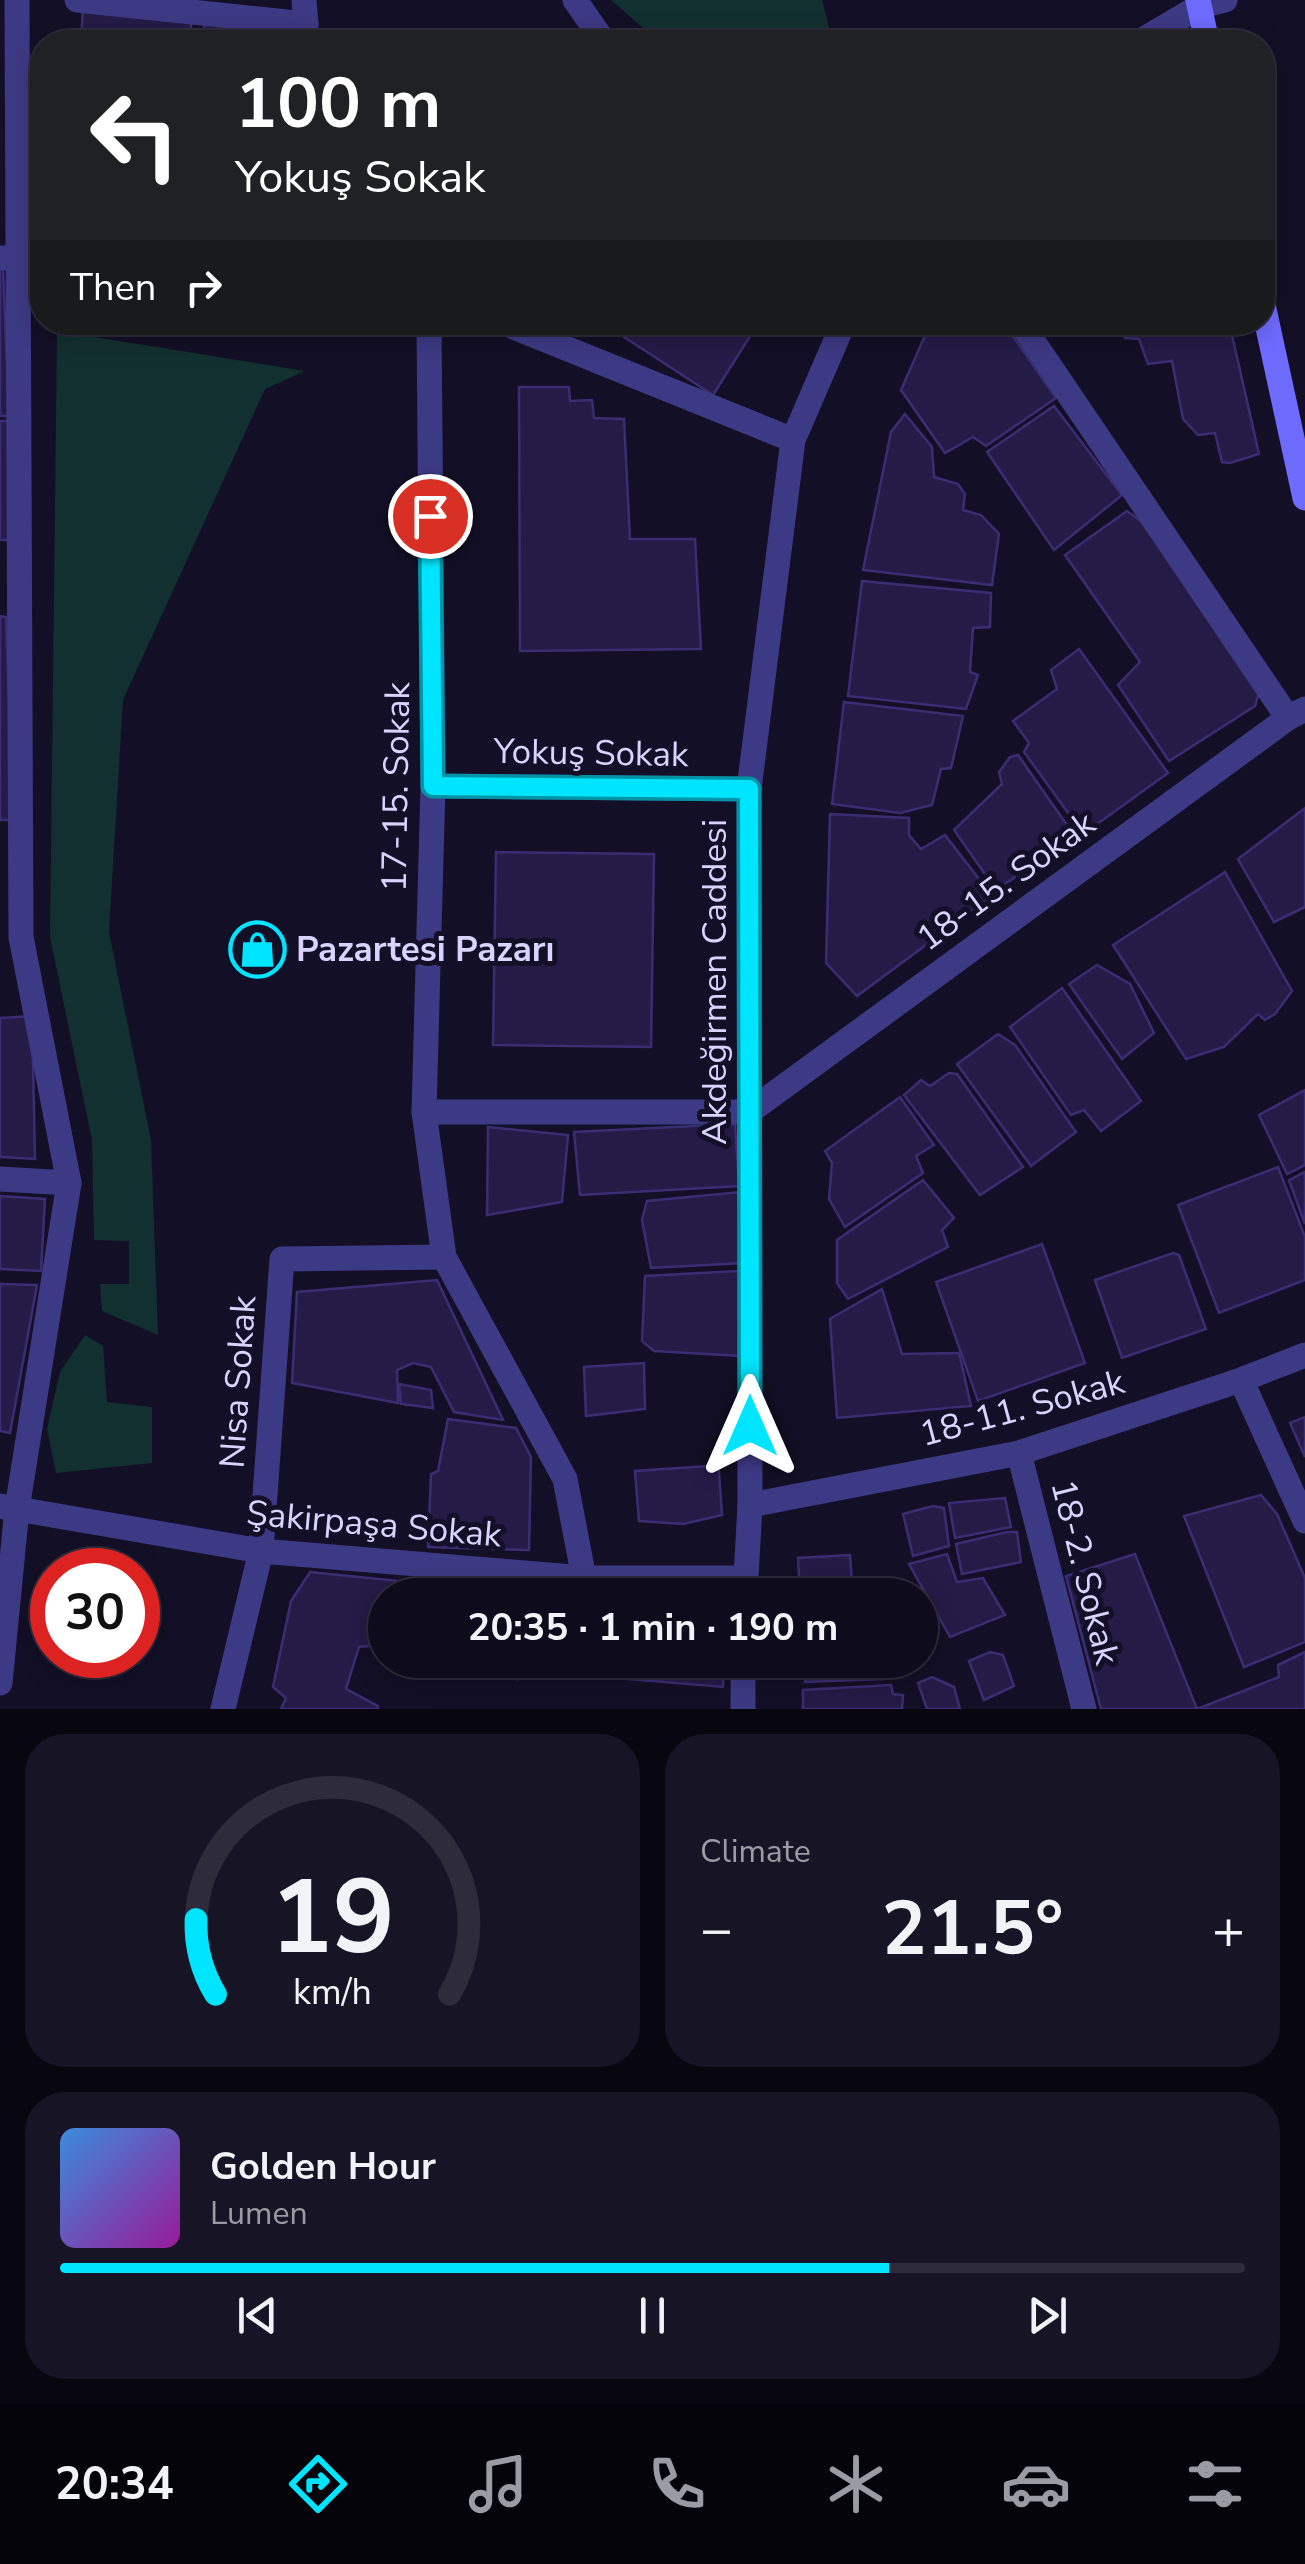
<!DOCTYPE html>
<html lang="en">
<head>
<meta charset="utf-8">
<style>
  :root { --surface:#0e0b1c; --page:#171425; --text:#f1f3f6; --muted:#9b9ba3; --line:#2e2b3b; --accent:#00e5ff }
  body { margin:0; font-family:"Nunito Sans",sans-serif; background:var(--page); color:var(--text); height:100vh; display:flex; flex-direction:column; font-size:38px; white-space:nowrap }
  * { box-sizing:border-box; margin:0 }
  p { font-size:32px; color:var(--muted) }
  .icon { flex:none; width:55px; height:55px; fill:none; stroke:currentColor; stroke-width:2; stroke-linecap:round; stroke-linejoin:round }
  .map { position:relative; height:1709px; overflow:hidden }
  .sheet { display:flex; flex-direction:column; gap:25px; padding:25px; background:#08060f; flex:1 }
  .sheet>* { flex:none }
  .top-card { position:absolute; left:30px; top:30px; width:1245px; height:305px; border-radius:40px; box-shadow:0 5px 25px #0003,0 0 0 2px var(--line); background:#202124; color:#fff; overflow:hidden }
  .speed { position:absolute; left:30px; top:1548px; display:flex; gap:20px; font-size:50px; font-weight:700; text-align:center }
  .speed>* { display:grid; place-content:center; width:130px; height:130px; border-radius:50%; background:var(--surface); box-shadow:0 5px 25px #0003,0 0 0 2px var(--line); line-height:1 }
  .speed .limit { border:15px solid #d22; background:#fff; color:#111 }
  .pin { position:absolute; display:grid; place-items:center; width:85px; height:85px; color:#fff; margin:-42px; border:5px solid #fff; border-radius:50%; box-shadow:0 2px 10px #0007 }
  .me { position:absolute; width:110px; margin:-55px; rotate:0deg; stroke-linejoin:round; filter:drop-shadow(0 0 8px #0008) }
  .turn { display:flex; align-items:center; gap:35px; height:210px; padding:0 40px; font-size:45px }
  .turn .icon { width:130px; height:130px; stroke-width:2.5 }
  .turn b { display:block; font-size:70px; line-height:85px }
  .then { display:flex; align-items:center; height:95px; padding:0 40px; background:#0003; gap:20px; font-size:38px }
  .big { font-size:75px; font-weight:700; line-height:1.1 }
  .sheet .card { flex:1; display:flex; flex-direction:column; justify-content:center; gap:15px; min-width:0; padding:0 35px; border-radius:40px; background:var(--page) }
  .sheet .dial { align-items:center; gap:0 }
  .dial svg { height:260px; overflow:visible; fill:none; stroke:var(--line); stroke-width:7; stroke-linecap:round; text-anchor:middle }
  .dial text { fill:var(--text); stroke:none }
  .song { display:flex; align-items:center; gap:30px }
  .cover { width:120px; height:120px; border-radius:15px; background:linear-gradient(135deg,hsl(210 70% 55%),hsl(300 70% 35%)) }
  .played { height:10px; border-radius:5px; background:linear-gradient(90deg,var(--accent) 70%,var(--line) 70%) }
  .keys { display:flex; justify-content:space-around; direction:ltr }
  .heat { display:flex; justify-content:space-between; align-items:center; font-size:55px; direction:ltr }
  .sheet .tiles { flex:1; display:grid; gap:25px; grid-template-columns:1fr 1fr }
  .card:last-child { grid-column:span 2 }
  .trip { position:absolute; left:368px; top:1578px; width:570px; height:100px; border-radius:50px; background:var(--surface); box-shadow:0 5px 25px #0003,0 0 0 2px var(--line); font-weight:700; line-height:100px; text-align:center }
  .tabs { display:flex; height:160px; justify-content:space-around; align-items:center; background:#06040b; color:var(--muted) }
  .tabs .icon { width:70px; height:70px }
  .tabs .selected { color:var(--accent) }
  .tabs b { font-size:45px; color:var(--text) }
  .map>svg:first-child { display:block }
  .green { fill:#12302f }
  .building { fill:#241b47; stroke:#3b2d73; stroke-width:2.5 }
  .lines { fill:none; stroke-linecap:round; stroke-linejoin:round }
  .street { stroke:#3d3a85; stroke-width:25 }
  .secondary { stroke:#6f6bff; stroke-width:25 }
  .route-casing { stroke:#0095a6; stroke-width:25 }
  .route { stroke:#00e5ff; stroke-width:18 }
  .labels { text-anchor:middle; dominant-baseline:central; stroke-width:10; stroke-linejoin:round; paint-order:stroke }
  .street-label { font-size:35px; fill:#d9d4ff; stroke:#130f26 }
  .poi-label { font-size:35px; font-weight:bold; fill:#d9d4ff; stroke:#130f26; text-anchor:start }
</style>
</head>
<body>
<div class="map">
<svg width="1305" height="1709" viewBox="0 0 1305 1709">
  <rect width="100%" height="100%" fill="#130f26"/>
  <g class="green">
    <polygon points="611,0 822,0 833,42 659,42"/>
    <polygon points="57,331 305,371 265,389 123,700 109,932 151,1140 158,1335 102,1311 100,1284 129,1284 129,1241 94,1240 92,1140 50,937"/>
    <polygon points="85,1335 103,1346 107,1402 152,1407 152,1463 56,1473 47,1429 60,1372"/>
  </g>
  <g class="building">
    <polygon points="83,6 191,22 191,42 81,42"/>
    <polygon points="205,23 284,35 283,42 200,42"/>
    <polygon points="419,31 492,42 374,42"/>
    <polygon points="0,268 3,268 9,416 0,416"/>
    <polygon points="601,322 759,322 713,395"/>
    <polygon points="931,322 1003,322 1056,398 986,446 973,437 945,453 901,390"/>
    <polygon points="1121,322 1229,322 1259,454 1230,463 1222,462 1215,433 1198,435 1183,419 1172,361 1148,364 1139,339 1125,338"/>
    <polygon points="519,387 569,387 570,401 592,400 594,418 624,419 630,539 695,539 701,649 520,651"/>
    <polygon points="1054,406 1122,495 1054,550 987,452"/>
    <polygon points="905,414 932,447 934,477 958,484 965,494 963,510 981,515 999,534 992,585 863,570 891,432"/>
    <polygon points="0,421 9,421 11,540 0,540"/>
    <polygon points="1127,511 1141,521 1260,689 1255,706 1169,761 1118,685 1140,662 1065,555"/>
    <polygon points="862,581 991,593 990,627 973,628 970,672 978,675 966,709 848,696"/>
    <polygon points="0,616 6,617 13,820 0,820"/>
    <polygon points="1079,649 1168,773 1093,827 1079,828 1024,752 1029,743 1013,721 1057,689 1051,670"/>
    <polygon points="844,702 963,716 951,768 941,769 932,805 900,813 832,804"/>
    <polygon points="1018,755 1067,825 1069,842 1003,885 989,880 954,830 1002,784 999,772 1010,757"/>
    <polygon points="1305,808 1305,907 1274,922 1238,859"/>
    <polygon points="830,814 909,818 909,835 921,849 945,835 992,896 857,996 826,963"/>
    <polygon points="496,852 654,854 651,1047 493,1045"/>
    <polygon points="1225,872 1292,991 1275,1014 1265,1020 1258,1014 1224,1047 1186,1059 1113,945"/>
    <polygon points="1097,965 1130,984 1154,1033 1122,1059 1069,984"/>
    <polygon points="1062,988 1141,1101 1101,1131 1084,1110 1071,1115 1010,1027"/>
    <polygon points="32,1016 35,1159 0,1157 0,1018"/>
    <polygon points="998,1034 1015,1045 1076,1132 1031,1166 957,1064"/>
    <polygon points="949,1073 957,1074 1023,1167 980,1195 904,1095 921,1080 930,1086"/>
    <polygon points="1305,1090 1305,1165 1287,1174 1259,1115"/>
    <polygon points="900,1097 934,1145 916,1156 923,1173 845,1227 829,1199 832,1163 825,1151"/>
    <polygon points="735,1124 739,1186 580,1195 574,1132"/>
    <polygon points="488,1127 568,1135 562,1202 487,1215"/>
    <polygon points="1278,1167 1305,1237 1305,1280 1219,1313 1178,1205"/>
    <polygon points="1305,1172 1305,1224 1289,1180"/>
    <polygon points="923,1180 954,1218 942,1230 948,1247 848,1299 837,1283 837,1240"/>
    <polygon points="740,1192 743,1263 651,1268 642,1220 647,1201"/>
    <polygon points="0,1196 45,1199 41,1271 0,1269"/>
    <polygon points="1042,1244 1085,1363 978,1401 936,1282"/>
    <polygon points="1173,1253 1179,1255 1206,1329 1122,1358 1095,1280"/>
    <polygon points="738,1271 740,1356 654,1351 642,1341 645,1276"/>
    <polygon points="437,1280 503,1420 454,1412 431,1367 413,1363 397,1370 398,1403 292,1383 297,1292"/>
    <polygon points="0,1284 37,1285 10,1433 0,1431"/>
    <polygon points="882,1289 902,1354 959,1353 971,1406 837,1418 830,1319"/>
    <polygon points="644,1363 645,1409 586,1416 584,1367"/>
    <polygon points="399,1384 431,1390 433,1408 401,1404"/>
    <polygon points="1305,1417 1305,1457 1290,1423"/>
    <polygon points="448,1419 516,1428 531,1457 529,1550 428,1547 431,1474 438,1471"/>
    <polygon points="709,1466 719,1471 722,1515 683,1524 639,1521 635,1471"/>
    <polygon points="1261,1495 1277,1514 1305,1578 1305,1642 1244,1667 1184,1516"/>
    <polygon points="1005,1498 1011,1527 955,1538 949,1503"/>
    <polygon points="933,1506 944,1508 949,1546 913,1556 903,1514"/>
    <polygon points="1007,1532 1017,1532 1021,1562 962,1574 956,1544"/>
    <polygon points="947,1554 957,1582 983,1578 1005,1615 950,1637 909,1564"/>
    <polygon points="1135,1554 1197,1709 1279,1677 1278,1665 1305,1652 1305,1709 1101,1709 1066,1576"/>
    <polygon points="850,1555 853,1595 800,1595 798,1558"/>
    <polygon points="310,1572 399,1581 395,1595 385,1595 385,1625 379,1645 359,1647 346,1689 378,1706 378,1709 281,1709 286,1698 273,1687 291,1601"/>
    <polygon points="404,1586 465,1595 402,1595"/>
    <polygon points="685,1588 725,1588 725,1595 621,1595"/>
    <polygon points="990,1652 1003,1655 1014,1686 984,1700 969,1661"/>
    <polygon points="389,1660 516,1660 517,1679"/>
    <polygon points="580,1660 724,1660 723,1687 581,1675"/>
    <polygon points="808,1660 880,1660 882,1679 805,1682"/>
    <polygon points="932,1677 954,1687 960,1709 927,1709 918,1683"/>
    <polygon points="891,1685 893,1694 903,1695 902,1709 803,1709 803,1690"/>
  </g>
  <g class="lines">
    <g class="street">
      <polyline points="77,0 306,24"/>
      <polyline points="304,0 306,24 304,42"/>
      <polyline points="575,0 604,42"/>
      <polyline points="1139,42 1200,6 1225,0"/>
      <polyline points="0,258 19,258 42,261"/>
      <polyline points="429,322 433,786 424,1112 444,1257 565,1479 584,1578"/>
      <polyline points="501,322 793,440"/>
      <polyline points="1020,322 1288,718"/>
      <polyline points="433,786 749,789"/>
      <polyline points="424,1112 749,1112 1288,718 1305,709"/>
      <polyline points="0,1179 69,1183"/>
      <polyline points="1241,1380 1305,1521"/>
      <polyline points="1019,1453 1084,1709"/>
      <polyline points="750,1505 1019,1453 1241,1380 1305,1355"/>
      <polyline points="0,1506 261,1551 584,1578 745,1578"/>
      <polyline points="745,1595 750,1505 749,789 793,440 844,322"/>
      <polyline points="0,1683 17,1509 69,1183 21,937 17,0"/>
      <polyline points="223,1709 261,1551 282,1259 444,1257"/>
      <polyline points="743,1709 743,1660"/>
    </g>
    <g class="secondary">
      <polyline points="1198,0 1207,42"/>
      <polyline points="1262,300 1305,498"/>
    </g>
  </g>
  <g class="lines">
    <defs>
      <polyline id="route" points="430,516 433,786 749,789 750,1426"/>
    </defs>
    <use href="#route" class="route-casing"/>
    <use href="#route" class="route"/>
  </g>
  <defs>
    <symbol id="shop-ring" viewBox="-11 -11 22 22"><circle r="9.5" fill="#130f26" stroke="#00e5ff" stroke-width="1.5"/><path d="M-5-2.5h2.3a2.7 3.5 0 0 1 5.4 0H5L5.5 6h-11ZM-1.5-2.5h3a1.5 2.3 0 0 0-3 0Z" fill="#00e5ff"/></symbol>
  </defs>
  <g fill-rule="evenodd">
    <use href="#shop-ring" x="226" y="918" width="63" height="63"/>
  </g>
  <g class="labels">
    <g class="street-label">
      <text transform="translate(591 753) rotate(1)">Yokuş Sokak</text>
      <text transform="translate(396 787) rotate(-89)">17-15. Sokak</text>
      <text transform="translate(1006 881) rotate(-36)">18-15. Sokak</text>
      <text transform="translate(714 982) rotate(-90)">Akdeğirmen Caddesi</text>
      <text transform="translate(238 1382) rotate(-86)">Nisa Sokak</text>
      <text transform="translate(1022 1408) rotate(-15)">18-11. Sokak</text>
      <text transform="translate(374 1524) rotate(5)">Şakirpaşa Sokak</text>
      <text transform="translate(1085 1572) rotate(76)">18-2. Sokak</text>
    </g>
    <g class="poi-label">
      <text x="296" y="949">Pazartesi Pazarı</text>
    </g>
  </g>
</svg>
<div class="speed"><div class="limit">30</div></div>
<div class="pin" style="left:430px;top:516px;background:#d93025"><svg class="icon" aria-label="arrive" viewBox="0 0 24 24"><path d="M6 21V4h12l-3 4 3 4H6"/></svg></div>
<svg class="me" style="left:750px;top:1426px" viewBox="-20 -20 40 40"><path d="M0-17L14 15 0 8-14 15z" fill="#00e5ff" stroke="#fff" stroke-width="4"/></svg>
<div class="trip">20:35 · 1 min · 190 m</div>
<div class="top-card">
<div class="turn"><svg class="icon" aria-label="left" viewBox="0 0 24 24"><path d="M17 20v-9H6M10 6l-5 5 5 5"/></svg><div><b>100 m</b>Yokuş Sokak</div></div>
<div class="then">Then<svg class="icon" aria-label="right" viewBox="0 0 24 24"><path d="M7 20v-9h11M14 6l5 5-5 5"/></svg></div>
</div>
</div>
<section class="sheet">
<div class="tiles">
<div class="card dial"><svg viewBox="0 0 100 80">
<path d="M14 69A42 42 0 1 1 86 69"/>
<path d="M14 69A42 42 0 0 1 8 46" stroke="#00e5ff"/>
<text x="50" y="56" font-size="32" font-weight="700">19</text>
<text x="50" y="72" font-size="11">km/h</text>
</svg></div>
<div class="card"><p>Climate</p>
<div class="heat"><a>−</a><b class="big">21.5°</b><a>+</a></div>
</div>
<div class="card">
<div class="song"><i class="cover"></i><div><b>Golden Hour</b><p>Lumen</p></div></div>
<div class="played"></div>
<div class="keys"><svg class="icon" aria-label="previous" viewBox="0 0 24 24"><path d="M18 5L8 12l10 7zM5 5v14"/></svg><svg class="icon" aria-label="pause" viewBox="0 0 24 24"><path d="M8 5v14M16 5v14"/></svg><svg class="icon" aria-label="next" viewBox="0 0 24 24"><path d="M6 5l10 7-10 7zM19 5v14"/></svg></div>
</div>
</div>
</section>
<nav class="tabs">
<b>20:34</b>
<svg class="icon selected" aria-label="directions" viewBox="0 0 24 24"><path d="M12 3l9 9-9 9-9-9zM9 14v-3h6M13 9l2 2-2 2"/></svg>
<svg class="icon" aria-label="music" viewBox="0 0 24 24"><path d="M9 18V5l10-2v13"/><circle cx="6" cy="18" r="3"/><circle cx="16" cy="16" r="3"/></svg>
<svg class="icon" aria-label="phone" viewBox="0 0 24 24"><path d="M5 4h4l2 5-3 2q2 4 5 5l2-3 5 2v4C11 20 4 13 5 4z"/></svg>
<svg class="icon" aria-label="climate" viewBox="0 0 24 24"><path d="M12 3v18M4 7l16 10M4 17L20 7"/></svg>
<svg class="icon" aria-label="car" viewBox="0 0 24 24"><path d="M5 17H2v-5l4-1 3-4h7l3 4 3 1v5h-3M9 17h6M6 11h13"/><circle cx="7" cy="17" r="2"/><circle cx="17" cy="17" r="2"/></svg>
<svg class="icon" aria-label="filters" viewBox="0 0 24 24"><path d="M4 7h16M4 17h16"/><circle cx="9" cy="7" r="2"/><circle cx="15" cy="17" r="2"/></svg>
</nav>
</body>
</html>
